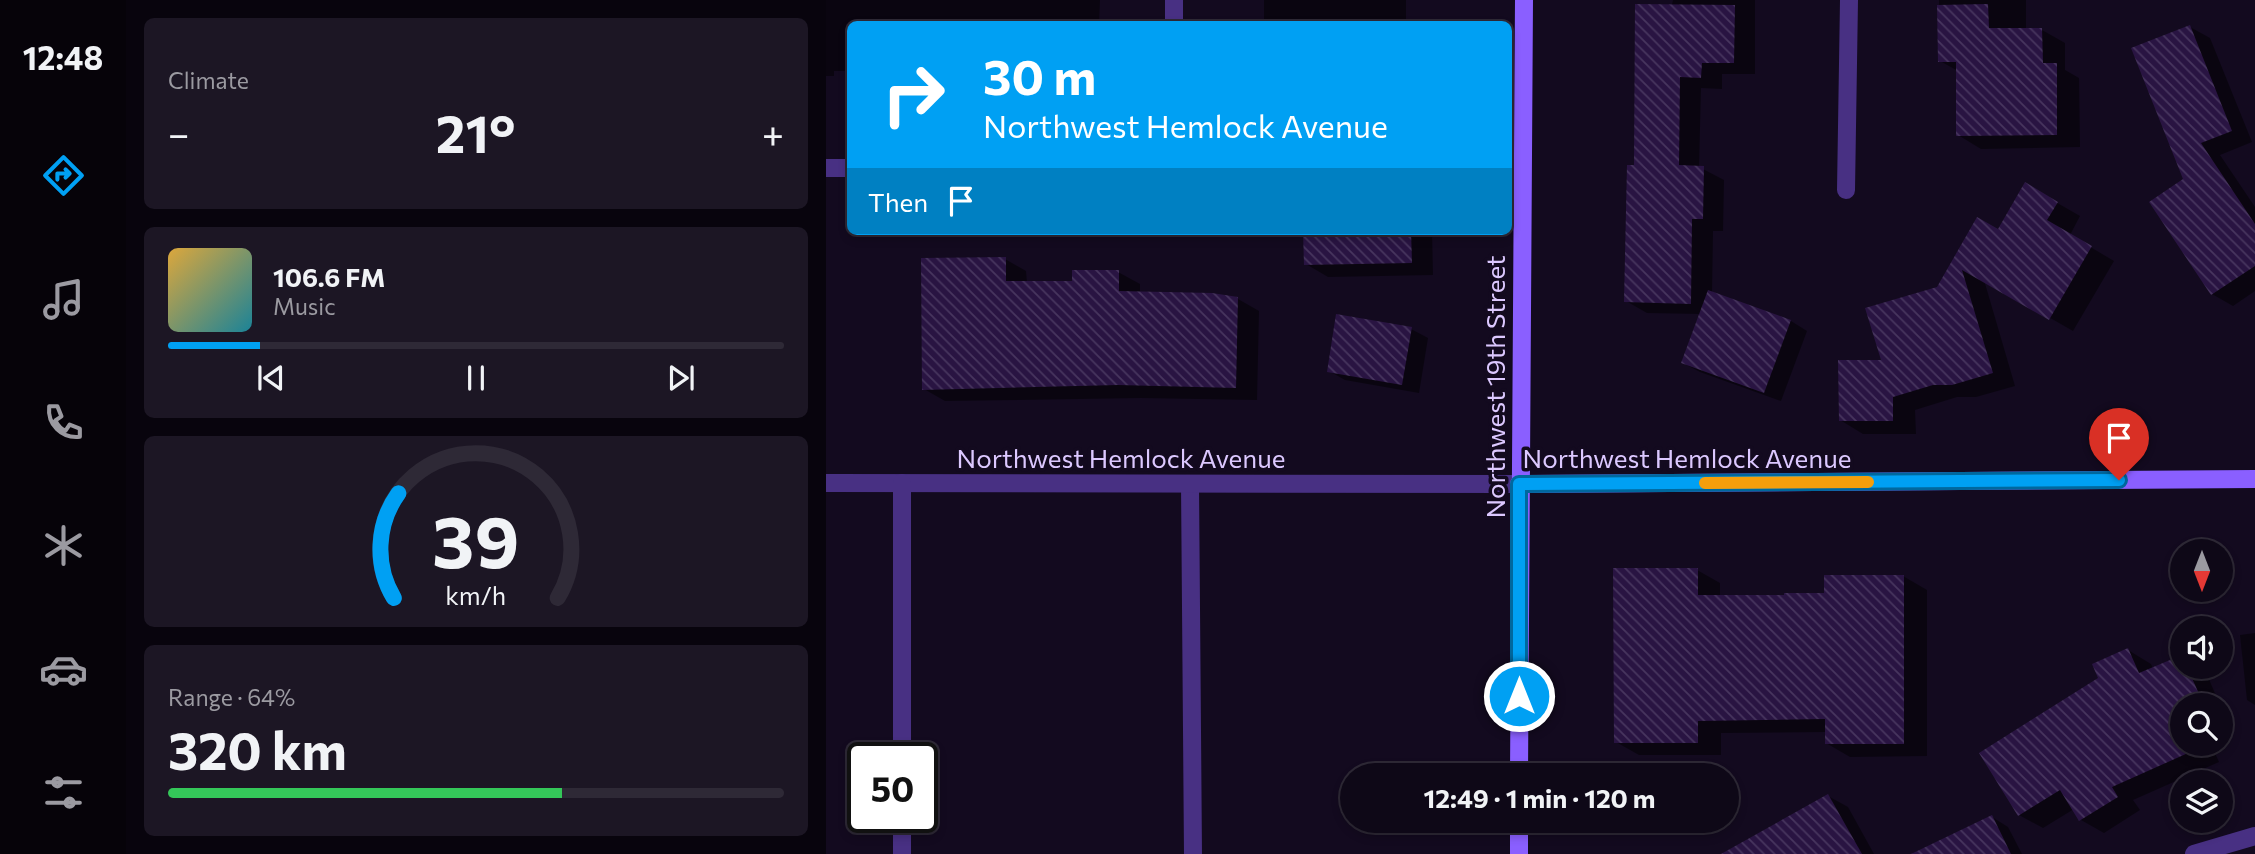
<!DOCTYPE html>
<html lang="en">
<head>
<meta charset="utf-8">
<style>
  :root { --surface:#0e0817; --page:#1c1624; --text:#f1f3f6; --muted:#9b9aa1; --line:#2e2936; --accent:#00a0f3 }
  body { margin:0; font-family:Commissioner,sans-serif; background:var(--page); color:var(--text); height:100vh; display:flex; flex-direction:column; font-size:26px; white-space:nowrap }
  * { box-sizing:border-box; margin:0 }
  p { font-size:23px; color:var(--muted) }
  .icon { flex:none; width:38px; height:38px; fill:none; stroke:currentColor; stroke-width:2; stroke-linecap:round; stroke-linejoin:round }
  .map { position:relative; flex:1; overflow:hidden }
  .panel { display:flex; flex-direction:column; gap:18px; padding:18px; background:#08040d; width:700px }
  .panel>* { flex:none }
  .banner { position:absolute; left:21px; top:21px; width:665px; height:214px; border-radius:10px; box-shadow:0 4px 10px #0003,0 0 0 2px var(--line); background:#00a0f3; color:#fff; overflow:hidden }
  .needle { width:46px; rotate:180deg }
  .fabs { position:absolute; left:1344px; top:539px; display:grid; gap:14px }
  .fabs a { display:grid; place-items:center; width:63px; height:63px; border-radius:50%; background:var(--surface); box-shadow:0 4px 10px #0003,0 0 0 2px var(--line); font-size:35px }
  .speed { position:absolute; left:21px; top:742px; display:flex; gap:14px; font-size:35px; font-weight:700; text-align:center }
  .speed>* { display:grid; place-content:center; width:91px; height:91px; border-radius:50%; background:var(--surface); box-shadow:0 4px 10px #0003,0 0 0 2px var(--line); line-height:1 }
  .speed .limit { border:4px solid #111; border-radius:10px; background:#fff; color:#111 }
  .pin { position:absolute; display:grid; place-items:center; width:60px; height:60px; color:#fff; margin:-72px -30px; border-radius:50% 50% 50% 0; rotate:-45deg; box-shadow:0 0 7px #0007 }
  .pin .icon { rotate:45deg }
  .me { position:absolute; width:77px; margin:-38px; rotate:0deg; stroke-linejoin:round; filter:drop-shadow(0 0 5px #0008) }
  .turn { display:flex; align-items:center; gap:24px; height:147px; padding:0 21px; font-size:32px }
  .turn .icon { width:91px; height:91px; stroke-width:2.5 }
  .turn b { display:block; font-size:49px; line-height:60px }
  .then { display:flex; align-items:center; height:66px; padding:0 21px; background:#0003; gap:14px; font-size:26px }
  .big { font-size:52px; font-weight:700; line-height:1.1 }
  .panel .tile { flex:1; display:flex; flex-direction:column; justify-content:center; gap:10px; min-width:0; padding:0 24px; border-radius:10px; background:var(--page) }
  .panel .dial { align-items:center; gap:0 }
  .dial svg { height:182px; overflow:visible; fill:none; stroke:var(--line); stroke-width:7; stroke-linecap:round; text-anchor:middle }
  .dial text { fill:var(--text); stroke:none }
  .song { display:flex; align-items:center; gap:21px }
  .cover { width:84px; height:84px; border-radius:10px; background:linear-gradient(135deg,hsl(40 70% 55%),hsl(190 70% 35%)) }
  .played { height:7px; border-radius:4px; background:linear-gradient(90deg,var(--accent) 15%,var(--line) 15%) }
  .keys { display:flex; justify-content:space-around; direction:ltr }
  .heat { display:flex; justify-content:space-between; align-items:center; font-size:38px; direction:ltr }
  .charge { height:10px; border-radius:5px; background:linear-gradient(90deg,#34c759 64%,var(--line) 0) }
  .trip { position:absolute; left:514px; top:763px; width:399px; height:70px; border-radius:35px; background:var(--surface); box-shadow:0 4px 10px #0003,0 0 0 2px var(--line); font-weight:700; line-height:70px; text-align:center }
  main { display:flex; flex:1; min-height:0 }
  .tab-bar { display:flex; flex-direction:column; width:126px; justify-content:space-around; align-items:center; background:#060309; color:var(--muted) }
  .tab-bar .icon { width:49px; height:49px }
  .tab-bar .current { color:var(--accent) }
  .tab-bar b { font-size:32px; color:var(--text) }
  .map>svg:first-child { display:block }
  .shadow { fill:#0007 }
  .building { fill:url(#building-back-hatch) }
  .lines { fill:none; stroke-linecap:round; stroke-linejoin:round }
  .lane { stroke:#483083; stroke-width:18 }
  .street { stroke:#483083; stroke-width:18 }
  .secondary { stroke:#8a5fff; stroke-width:18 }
  .route-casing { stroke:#00689e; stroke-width:18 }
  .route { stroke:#00a0f3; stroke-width:12 }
  .slow { stroke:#f59e0b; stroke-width:12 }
  .labels { text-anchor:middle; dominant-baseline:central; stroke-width:7; stroke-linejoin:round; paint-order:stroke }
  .street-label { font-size:26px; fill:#dcc8ff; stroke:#130a1f }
</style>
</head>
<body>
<main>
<nav class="tab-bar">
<b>12:48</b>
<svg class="icon current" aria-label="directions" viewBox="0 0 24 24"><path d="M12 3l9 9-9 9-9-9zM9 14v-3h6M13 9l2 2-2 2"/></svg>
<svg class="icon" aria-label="music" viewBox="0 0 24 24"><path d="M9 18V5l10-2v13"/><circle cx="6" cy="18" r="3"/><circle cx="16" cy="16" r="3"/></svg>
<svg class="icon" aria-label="phone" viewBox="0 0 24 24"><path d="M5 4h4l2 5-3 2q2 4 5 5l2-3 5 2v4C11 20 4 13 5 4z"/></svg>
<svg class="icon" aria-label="climate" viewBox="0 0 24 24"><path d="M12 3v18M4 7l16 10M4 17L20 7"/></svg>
<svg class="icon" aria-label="car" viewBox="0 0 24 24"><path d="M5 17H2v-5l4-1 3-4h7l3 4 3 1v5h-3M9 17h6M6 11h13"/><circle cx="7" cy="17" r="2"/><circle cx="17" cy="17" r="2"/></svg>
<svg class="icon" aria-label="filters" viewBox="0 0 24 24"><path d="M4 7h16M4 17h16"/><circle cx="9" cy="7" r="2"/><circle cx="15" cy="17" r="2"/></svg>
</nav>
<section class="panel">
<div class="tile"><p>Climate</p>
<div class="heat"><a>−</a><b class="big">21°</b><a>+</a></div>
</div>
<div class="tile">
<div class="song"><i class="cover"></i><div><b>106.6 FM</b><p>Music</p></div></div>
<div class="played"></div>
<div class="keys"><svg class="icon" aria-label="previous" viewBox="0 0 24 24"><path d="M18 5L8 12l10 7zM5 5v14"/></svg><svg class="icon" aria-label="pause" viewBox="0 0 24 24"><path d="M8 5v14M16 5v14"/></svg><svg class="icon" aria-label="next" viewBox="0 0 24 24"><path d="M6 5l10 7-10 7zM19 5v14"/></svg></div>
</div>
<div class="tile dial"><svg viewBox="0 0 100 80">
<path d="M14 69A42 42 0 1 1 86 69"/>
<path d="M14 69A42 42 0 0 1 16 23" stroke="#00a0f3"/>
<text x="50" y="56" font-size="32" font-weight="700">39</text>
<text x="50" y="72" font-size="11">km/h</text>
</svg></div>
<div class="tile"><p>Range · 64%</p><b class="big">320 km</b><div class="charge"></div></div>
</section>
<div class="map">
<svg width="1429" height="854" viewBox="0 0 1429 854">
  <defs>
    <pattern id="building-back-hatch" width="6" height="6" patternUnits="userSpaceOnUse" patternTransform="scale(1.75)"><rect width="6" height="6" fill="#291442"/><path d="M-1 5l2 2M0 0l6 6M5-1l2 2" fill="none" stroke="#47355e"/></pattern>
  </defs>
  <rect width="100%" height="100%" fill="#130a1f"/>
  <g class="shadow">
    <polygon points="0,0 274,0 273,24 24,24 24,71 8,71 8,76 0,76"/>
    <rect x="438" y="0" width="142" height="24"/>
    <polygon points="847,0 929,0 929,74 896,74 896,89 875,88 873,167 898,180 897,231 887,231 886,293 965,321 981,331 955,401 874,372 857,363 875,314 821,313 800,301 809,167"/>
    <polygon points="1113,0 1200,0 1200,30 1216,30 1239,43 1239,70 1253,78 1254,147 1155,149 1132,135 1132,71 1114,61"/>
    <polygon points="1364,27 1384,38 1426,142 1394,155 1429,207 1429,291 1407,306 1386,294 1359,180"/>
    <polygon points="1200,185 1254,216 1244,235 1288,261 1247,331 1158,280 1189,386 1150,397 1131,397 1089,410 1090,434 1037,434 1014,420 1112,288 1173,231"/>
    <polygon points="479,231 606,231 607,275 502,277 480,264"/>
    <polygon points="179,259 200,271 201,283 248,283 292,272 314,284 314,293 412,299 433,311 431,400 315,398 119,401 98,389"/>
    <polygon points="585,329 602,338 593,393 519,380 503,371"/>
    <polygon points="871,570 894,583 894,597 1000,594 1077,576 1101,590 1101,756 1024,757 1000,743 1000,732 895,733 895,755 813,755 790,742"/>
    <polygon points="1429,633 1429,705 1421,700 1414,635"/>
    <polygon points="1302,650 1325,664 1327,669 1356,657 1356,667 1373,667 1379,670 1394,705 1356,705 1356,744 1385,744 1393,762 1307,800 1314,810 1278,833 1255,820 1248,809 1217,828 1193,815 1274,679"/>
    <polygon points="1395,706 1405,730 1395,735"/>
    <polygon points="1002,796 1022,807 1048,854 898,854"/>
    <polygon points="1166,817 1182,827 1196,854 1089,854"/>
  </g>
  <g class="building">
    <polygon points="809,4 909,5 908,63 876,63 875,78 854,77 853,165 878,166 877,219 866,219 865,304 798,302 801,165 808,165"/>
    <polygon points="1162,4 1163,28 1216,28 1217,63 1231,63 1231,135 1130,136 1130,62 1112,62 1111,5"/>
    <polygon points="1364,25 1406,131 1375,143 1429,224 1429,266 1385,295 1323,202 1357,179 1305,48"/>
    <polygon points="1199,182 1232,202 1221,220 1266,246 1223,320 1136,270 1167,373 1126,385 1107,385 1067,397 1067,421 1013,421 1012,360 1055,360 1039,308 1111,287 1151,217 1172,229"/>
    <polygon points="477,231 585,231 586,263 478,265"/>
    <polygon points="180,257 180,281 246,281 246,270 293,270 293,291 386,293 412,297 410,388 292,385 96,390 95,258"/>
    <polygon points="882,290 965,320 938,393 855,363"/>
    <polygon points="510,314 586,327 576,385 501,372"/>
    <polygon points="787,568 872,568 872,595 958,595 958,593 998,593 998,575 1078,575 1078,744 999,744 999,719 872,721 872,743 788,743"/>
    <polygon points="1302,648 1313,673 1356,655 1356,667 1361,667 1378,705 1352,705 1356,715 1356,744 1369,744 1371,749 1286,787 1292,797 1253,821 1234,790 1192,816 1153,753 1272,678 1266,664"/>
    <polygon points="1002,794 1036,854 895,854"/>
    <polygon points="1166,815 1185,854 1085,854"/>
  </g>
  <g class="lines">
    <polyline class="lane" points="364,484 367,854"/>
    <g class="street">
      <polyline points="348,24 348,0"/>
      <polyline points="0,168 24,168"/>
      <polyline points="1020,190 1023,0"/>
      <polyline points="0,483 693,484"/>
      <polyline points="76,483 76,758"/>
      <polyline points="76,817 76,854"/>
      <polyline points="1368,854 1429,836"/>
    </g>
    <g class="secondary">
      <polyline points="693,484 1429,479"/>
      <polyline points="693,775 698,0"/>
      <polyline points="693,854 693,821"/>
    </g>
  </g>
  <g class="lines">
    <defs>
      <polyline id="route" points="693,696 693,484 1293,480"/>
    </defs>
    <use href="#route" class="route-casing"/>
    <use href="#route" class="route"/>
    <polyline class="slow" points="879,483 1042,482"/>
  </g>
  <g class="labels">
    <g class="street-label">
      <text transform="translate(668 387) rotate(-90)">Northwest 19th Street</text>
      <text x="295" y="457">Northwest Hemlock Avenue</text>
      <text x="861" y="457">Northwest Hemlock Avenue</text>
    </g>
  </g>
</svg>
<div class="fabs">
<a><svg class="needle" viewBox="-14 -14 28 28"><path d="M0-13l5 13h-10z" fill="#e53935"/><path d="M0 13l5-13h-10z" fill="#9b9aa1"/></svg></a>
<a><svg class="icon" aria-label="sound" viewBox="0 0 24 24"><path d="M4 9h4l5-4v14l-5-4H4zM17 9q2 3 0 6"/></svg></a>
<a><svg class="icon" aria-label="search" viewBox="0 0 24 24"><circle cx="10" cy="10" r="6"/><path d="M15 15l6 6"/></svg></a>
<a><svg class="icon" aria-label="layers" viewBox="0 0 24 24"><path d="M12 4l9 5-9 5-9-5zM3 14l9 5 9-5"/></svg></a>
</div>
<div class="speed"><div class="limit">50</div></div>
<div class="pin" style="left:1293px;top:480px;background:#d93025"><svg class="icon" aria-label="arrive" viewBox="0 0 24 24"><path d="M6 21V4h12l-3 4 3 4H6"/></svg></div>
<svg class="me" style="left:693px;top:696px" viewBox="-20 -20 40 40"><circle r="17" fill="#00a0f3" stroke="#fff" stroke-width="3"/><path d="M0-11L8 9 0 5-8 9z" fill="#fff"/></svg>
<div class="trip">12:49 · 1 min · 120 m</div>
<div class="banner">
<div class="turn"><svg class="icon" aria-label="right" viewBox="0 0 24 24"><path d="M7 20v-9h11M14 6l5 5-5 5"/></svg><div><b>30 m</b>Northwest Hemlock Avenue</div></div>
<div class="then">Then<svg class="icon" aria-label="arrive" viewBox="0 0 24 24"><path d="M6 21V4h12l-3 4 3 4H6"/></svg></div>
</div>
</div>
</main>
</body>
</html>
